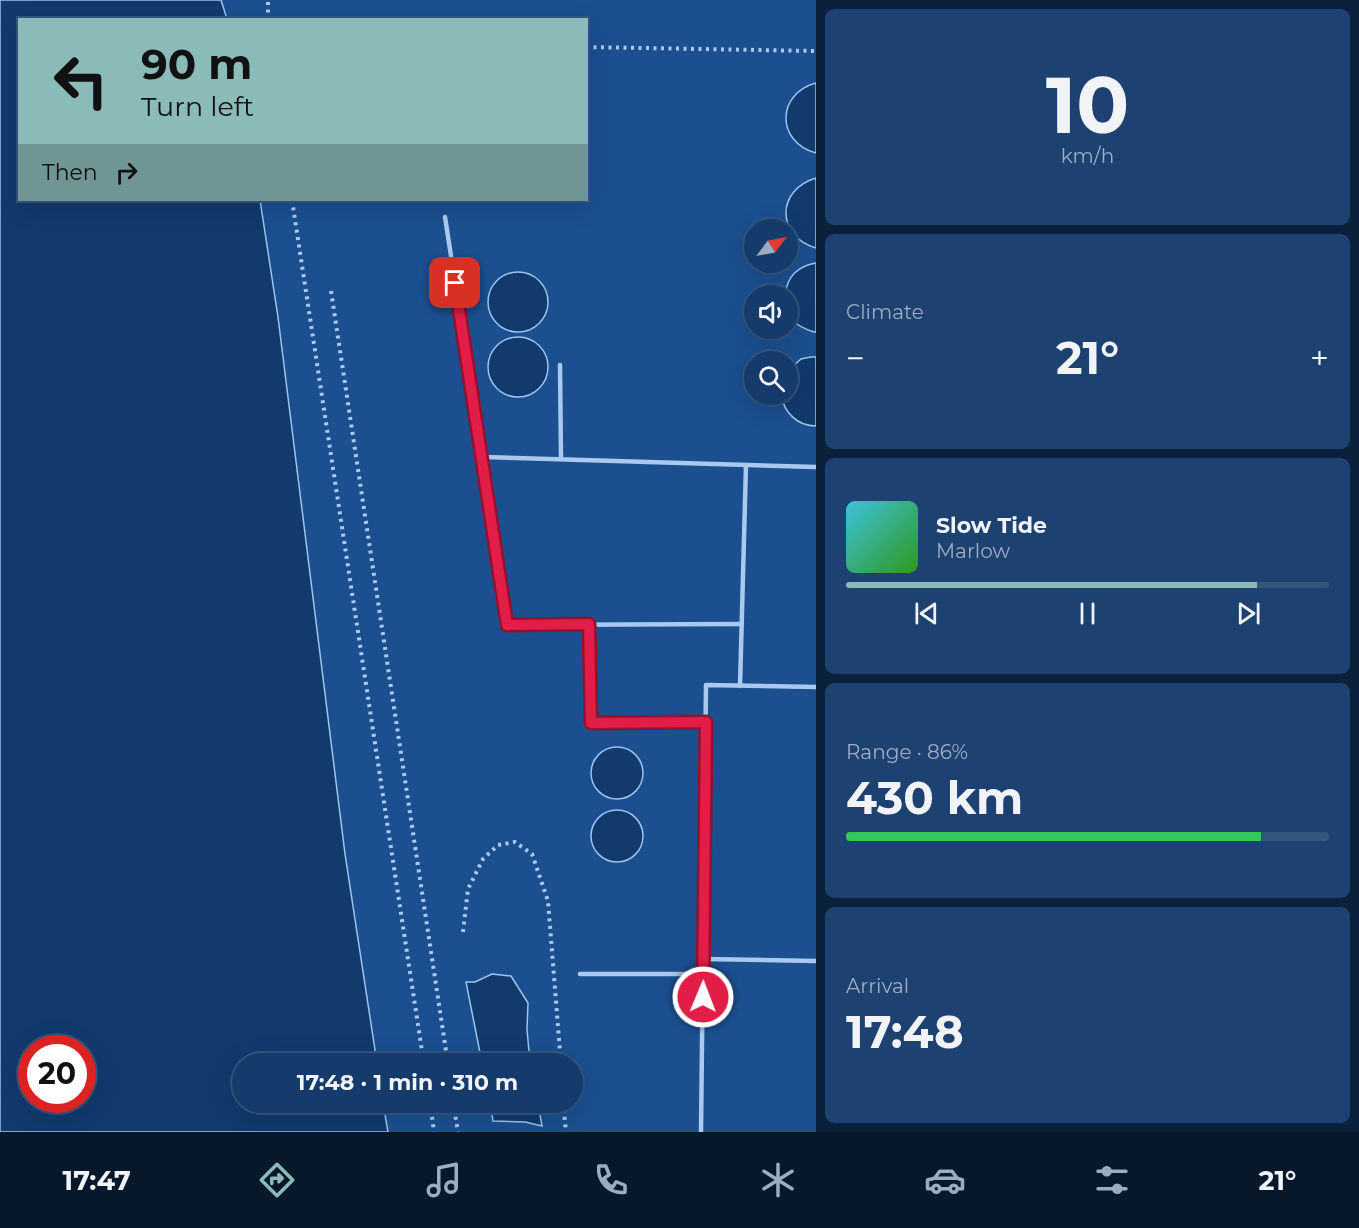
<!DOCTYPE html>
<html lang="en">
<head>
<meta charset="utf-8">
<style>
  :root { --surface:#143b6b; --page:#1d4271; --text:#f1f3f6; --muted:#9dadc1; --line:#33557e; --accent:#8bbbb9 }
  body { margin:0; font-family:Montserrat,sans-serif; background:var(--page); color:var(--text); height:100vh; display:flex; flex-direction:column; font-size:22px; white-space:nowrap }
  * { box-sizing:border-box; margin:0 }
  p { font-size:20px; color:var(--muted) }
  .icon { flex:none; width:33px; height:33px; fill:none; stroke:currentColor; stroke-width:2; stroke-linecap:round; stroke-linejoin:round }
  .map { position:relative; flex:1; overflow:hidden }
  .side { display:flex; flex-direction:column; gap:9px; padding:9px; background:#0b203b; width:543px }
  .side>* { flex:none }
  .guide { position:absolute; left:18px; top:18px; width:570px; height:183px; border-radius:0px; box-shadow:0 6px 24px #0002,0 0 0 2px var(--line); background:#8bbbb9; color:#111; overflow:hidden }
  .needle { width:39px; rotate:58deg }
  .fabs { position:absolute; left:744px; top:219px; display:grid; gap:12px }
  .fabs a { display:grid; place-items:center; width:54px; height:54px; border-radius:50%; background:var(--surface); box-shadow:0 6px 24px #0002,0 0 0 2px var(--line); font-size:30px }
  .speed { position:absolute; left:18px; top:1035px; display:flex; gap:12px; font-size:30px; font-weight:700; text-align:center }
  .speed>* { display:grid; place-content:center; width:78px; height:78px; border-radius:50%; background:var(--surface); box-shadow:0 6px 24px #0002,0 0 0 2px var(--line); line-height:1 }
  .speed .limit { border:9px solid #d22; background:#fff; color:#111 }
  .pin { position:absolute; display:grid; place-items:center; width:51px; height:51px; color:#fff; margin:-26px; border-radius:12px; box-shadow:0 3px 9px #0006 }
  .me { position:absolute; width:66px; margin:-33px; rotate:1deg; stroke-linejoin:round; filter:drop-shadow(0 0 4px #0008) }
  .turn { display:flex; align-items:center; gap:21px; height:126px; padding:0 24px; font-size:27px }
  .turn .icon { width:78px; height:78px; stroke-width:2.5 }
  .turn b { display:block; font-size:42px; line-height:51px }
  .then { display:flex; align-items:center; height:57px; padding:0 24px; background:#0003; gap:12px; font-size:22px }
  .big { font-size:45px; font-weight:700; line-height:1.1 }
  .side .widget { flex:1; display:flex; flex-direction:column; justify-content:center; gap:9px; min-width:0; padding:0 21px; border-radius:9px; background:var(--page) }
  .side .dial { align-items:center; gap:0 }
  .dial b { font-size:78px; line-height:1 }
  .song { display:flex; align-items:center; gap:18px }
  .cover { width:72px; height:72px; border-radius:9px; background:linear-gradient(135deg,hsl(190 70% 55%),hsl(110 70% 35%)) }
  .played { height:6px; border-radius:3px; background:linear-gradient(90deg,var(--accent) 85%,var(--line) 85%) }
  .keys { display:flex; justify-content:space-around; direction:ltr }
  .heat { display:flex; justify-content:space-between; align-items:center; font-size:33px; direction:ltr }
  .charge { height:9px; border-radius:4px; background:linear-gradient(90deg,#34c759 86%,var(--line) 0) }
  .trip { position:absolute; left:232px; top:1053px; width:351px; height:60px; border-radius:30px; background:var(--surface); box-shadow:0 6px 24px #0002,0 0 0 2px var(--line); font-weight:700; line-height:60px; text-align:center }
  .dock { display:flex; height:96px; justify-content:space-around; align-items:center; background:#08182b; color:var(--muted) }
  .dock .icon { width:42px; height:42px }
  .dock .selected { color:var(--accent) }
  .dock b { font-size:27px; color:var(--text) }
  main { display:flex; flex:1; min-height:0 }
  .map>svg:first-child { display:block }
  .water { fill:#123a6d; stroke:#9cc4f0; stroke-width:1.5; fill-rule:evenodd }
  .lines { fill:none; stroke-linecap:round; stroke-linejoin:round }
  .path { stroke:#a9c9ee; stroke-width:4; stroke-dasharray:3 4.5; stroke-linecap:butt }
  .lane { stroke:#a9c9ee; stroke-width:4.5 }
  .route-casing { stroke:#92132f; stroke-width:15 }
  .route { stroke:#e11d48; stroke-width:10 }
</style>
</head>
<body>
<main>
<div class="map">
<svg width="816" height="1132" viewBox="0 0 816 1132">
  <rect width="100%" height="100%" fill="#1b4f8f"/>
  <g class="water">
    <path d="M0 0H221L227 19 20 20V200H260L278 317 345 854 377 1063 243 1064V1102L383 1103 388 1132H0ZM82 1048V1100H32V1048Z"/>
    <path d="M816 83V153C776 142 776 94 816 83Z"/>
    <path d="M816 178V248C776 236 776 190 816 178Z"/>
    <path d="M816 263V332H814C792 325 788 318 788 296L785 295C787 277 798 266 816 263Z"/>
    <circle cx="518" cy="302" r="30"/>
    <circle cx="518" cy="367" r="30"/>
    <path d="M811 357H816V426C797 426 784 412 781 395L788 394V371L801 359Z"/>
    <circle cx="617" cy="773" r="26"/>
    <circle cx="617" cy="836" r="26"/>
    <polygon points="492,974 511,976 528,1003 527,1029 530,1063 482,1063 466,982 475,982"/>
    <polygon points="490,1103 538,1103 542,1126 525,1122 493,1121"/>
  </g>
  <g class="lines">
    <g class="path">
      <polyline points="268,20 268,0"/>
      <polyline points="586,47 816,51"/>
      <polyline points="292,200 424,1064"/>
      <polyline points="331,291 448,1064"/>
      <polyline points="463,932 468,889 483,859 498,845 515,842 532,854 548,901 561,1064"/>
      <polyline points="430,1102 434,1132"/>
      <polyline points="453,1102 458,1132"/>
      <polyline points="563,1102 566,1132"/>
    </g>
    <g class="lane">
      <polyline points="445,217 508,625 742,624"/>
      <polyline points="560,365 561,459"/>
      <polyline points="482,457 816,467"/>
      <polyline points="589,624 591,723 706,722"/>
      <polyline points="740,686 746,465"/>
      <polyline points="703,959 816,961"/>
      <polyline points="580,974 703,974"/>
      <polyline points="701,1132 706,685 816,687"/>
    </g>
  </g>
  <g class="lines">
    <defs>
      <polyline id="route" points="455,283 507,625 589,624 591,723 706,722 703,997"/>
    </defs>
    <use href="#route" class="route-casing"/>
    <use href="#route" class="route"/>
  </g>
</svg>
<div class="fabs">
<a><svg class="needle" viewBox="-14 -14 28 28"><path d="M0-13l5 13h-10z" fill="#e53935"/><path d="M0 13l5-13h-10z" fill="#9dadc1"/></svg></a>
<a><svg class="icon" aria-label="sound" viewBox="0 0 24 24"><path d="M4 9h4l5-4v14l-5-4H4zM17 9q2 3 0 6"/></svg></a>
<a><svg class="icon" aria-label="search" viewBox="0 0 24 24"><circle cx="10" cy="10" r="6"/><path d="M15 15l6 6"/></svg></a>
</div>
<div class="speed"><div class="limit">20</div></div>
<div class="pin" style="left:455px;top:283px;background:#d93025"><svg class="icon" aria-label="arrive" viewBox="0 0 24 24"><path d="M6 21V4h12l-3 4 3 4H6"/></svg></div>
<svg class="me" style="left:703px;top:997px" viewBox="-20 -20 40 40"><circle r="17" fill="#e11d48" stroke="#fff" stroke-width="3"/><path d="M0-11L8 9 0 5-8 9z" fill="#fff"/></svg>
<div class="trip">17:48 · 1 min · 310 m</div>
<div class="guide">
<div class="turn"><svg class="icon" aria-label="left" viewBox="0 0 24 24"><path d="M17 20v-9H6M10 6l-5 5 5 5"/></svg><div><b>90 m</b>Turn left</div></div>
<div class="then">Then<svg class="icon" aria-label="right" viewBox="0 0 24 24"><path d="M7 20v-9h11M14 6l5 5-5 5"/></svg></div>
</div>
</div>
<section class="side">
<div class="widget dial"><b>10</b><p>km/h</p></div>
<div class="widget"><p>Climate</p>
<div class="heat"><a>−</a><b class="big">21°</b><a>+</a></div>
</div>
<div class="widget">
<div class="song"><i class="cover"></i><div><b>Slow Tide</b><p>Marlow</p></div></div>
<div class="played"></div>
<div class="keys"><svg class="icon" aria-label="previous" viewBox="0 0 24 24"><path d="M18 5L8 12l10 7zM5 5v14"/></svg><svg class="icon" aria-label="pause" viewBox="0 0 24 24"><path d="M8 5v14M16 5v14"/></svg><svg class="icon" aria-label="next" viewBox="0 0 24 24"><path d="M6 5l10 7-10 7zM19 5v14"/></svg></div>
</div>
<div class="widget"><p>Range · 86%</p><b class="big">430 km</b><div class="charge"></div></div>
<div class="widget"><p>Arrival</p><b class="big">17:48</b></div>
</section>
</main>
<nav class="dock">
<b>17:47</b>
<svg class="icon selected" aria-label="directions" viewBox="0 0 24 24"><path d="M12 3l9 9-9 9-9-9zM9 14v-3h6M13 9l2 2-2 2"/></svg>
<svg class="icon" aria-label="music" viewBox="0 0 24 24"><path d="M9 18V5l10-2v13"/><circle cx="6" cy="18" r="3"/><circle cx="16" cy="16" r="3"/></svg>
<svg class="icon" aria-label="phone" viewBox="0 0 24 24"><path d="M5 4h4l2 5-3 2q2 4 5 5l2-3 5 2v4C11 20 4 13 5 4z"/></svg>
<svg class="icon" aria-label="climate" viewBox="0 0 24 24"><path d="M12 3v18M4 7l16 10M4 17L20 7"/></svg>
<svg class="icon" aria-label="car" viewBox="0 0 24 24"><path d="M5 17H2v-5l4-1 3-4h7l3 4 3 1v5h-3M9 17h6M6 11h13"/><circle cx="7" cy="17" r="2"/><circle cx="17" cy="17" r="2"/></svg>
<svg class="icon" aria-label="filters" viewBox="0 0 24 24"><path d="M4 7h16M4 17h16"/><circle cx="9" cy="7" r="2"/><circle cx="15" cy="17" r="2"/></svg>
<b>21°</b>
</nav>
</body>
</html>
